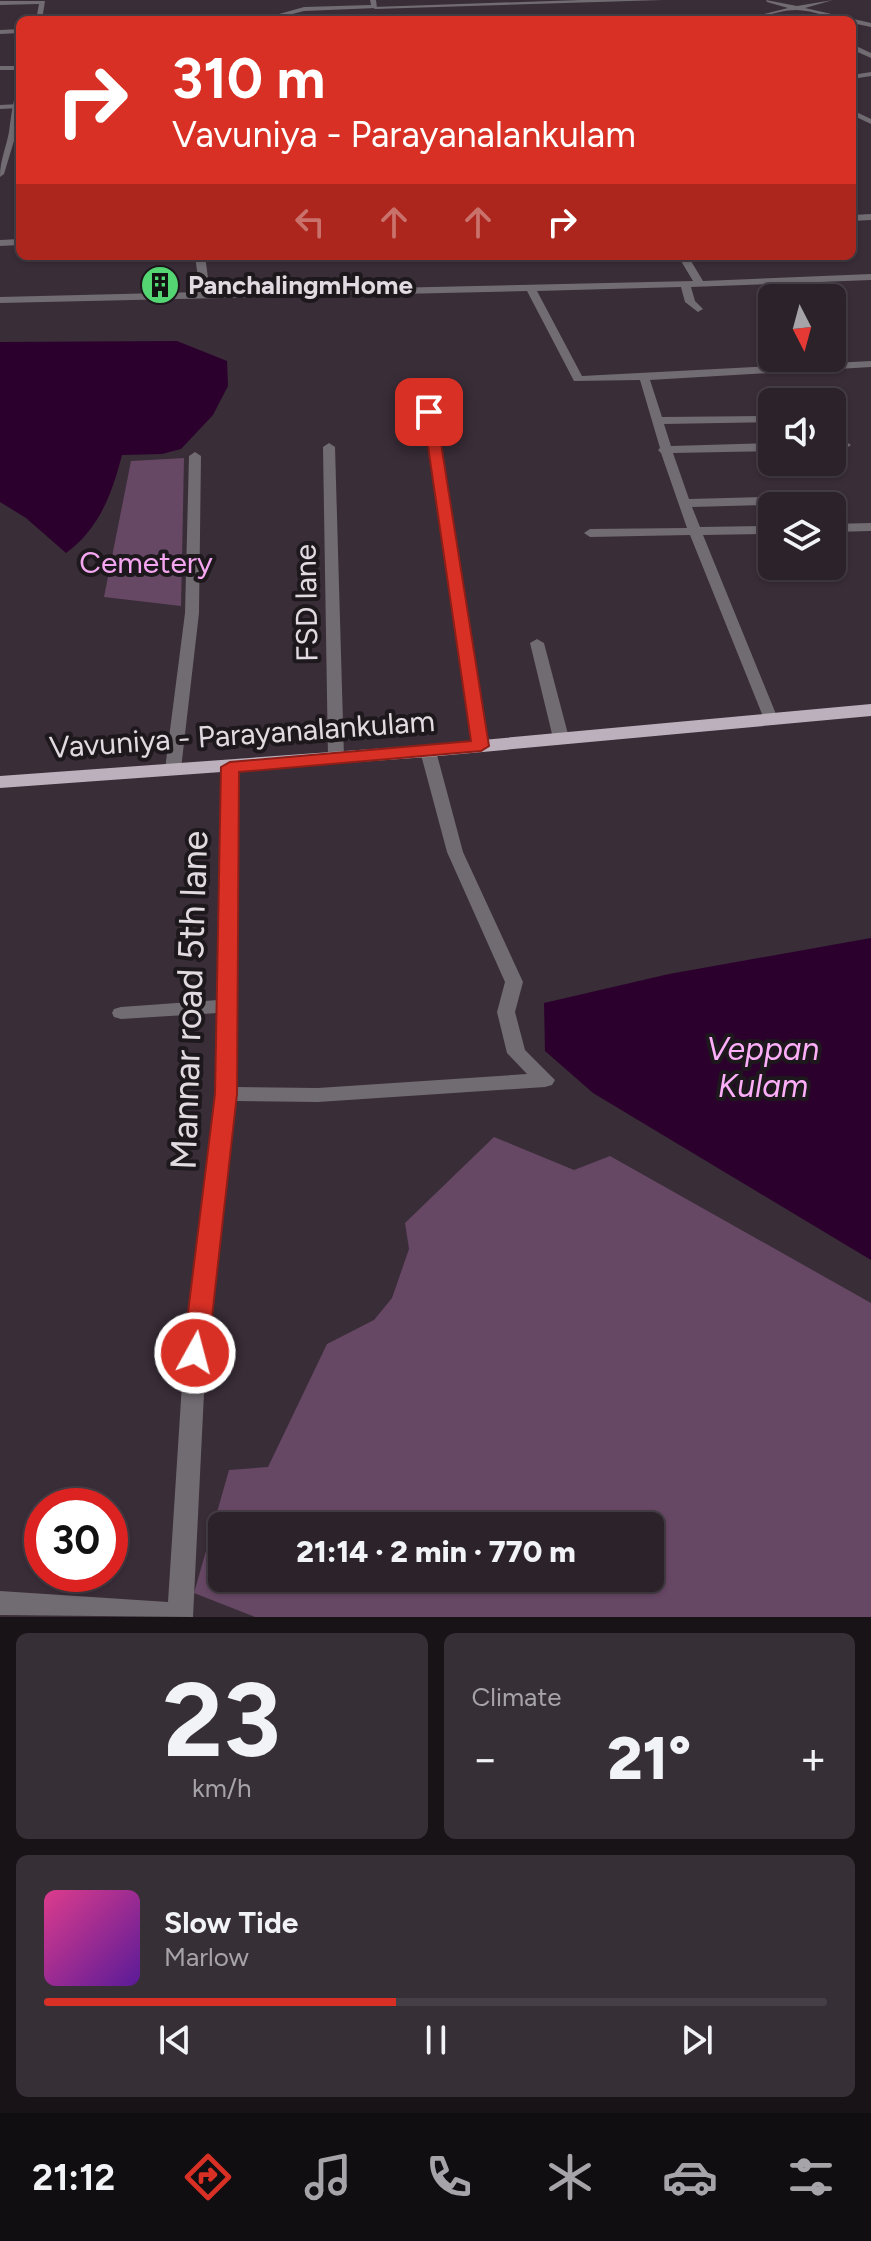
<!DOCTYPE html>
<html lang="en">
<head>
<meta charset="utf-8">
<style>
  :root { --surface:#2b222a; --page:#372f36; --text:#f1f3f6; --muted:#a6a4a8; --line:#473f47; --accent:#d93025 }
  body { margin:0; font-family:Figtree,sans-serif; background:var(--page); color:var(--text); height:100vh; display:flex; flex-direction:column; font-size:30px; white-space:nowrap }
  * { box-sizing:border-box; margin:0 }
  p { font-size:26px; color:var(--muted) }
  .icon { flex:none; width:44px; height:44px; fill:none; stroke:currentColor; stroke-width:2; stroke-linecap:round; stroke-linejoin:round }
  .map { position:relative; height:1617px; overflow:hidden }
  .sheet { display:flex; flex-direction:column; gap:16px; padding:16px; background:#181317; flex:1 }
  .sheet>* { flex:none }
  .guide { position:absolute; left:16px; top:16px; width:840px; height:244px; border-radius:12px; box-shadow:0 2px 6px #0004,0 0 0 2px var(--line); background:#d93025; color:#fff; overflow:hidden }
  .needle { width:52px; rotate:174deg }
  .buttons { position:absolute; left:758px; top:284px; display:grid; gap:16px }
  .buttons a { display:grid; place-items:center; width:88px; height:88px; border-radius:12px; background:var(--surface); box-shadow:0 2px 6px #0004,0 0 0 2px var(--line); font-size:40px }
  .speed { position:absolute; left:24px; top:1488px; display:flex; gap:16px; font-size:40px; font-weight:700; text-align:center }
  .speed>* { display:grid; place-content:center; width:104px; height:104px; border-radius:50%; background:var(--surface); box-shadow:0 2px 6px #0004,0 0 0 2px var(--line); line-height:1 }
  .speed .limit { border:12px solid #d22; background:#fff; color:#111 }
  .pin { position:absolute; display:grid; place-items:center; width:68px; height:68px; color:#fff; margin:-34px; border-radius:16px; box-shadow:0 4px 12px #0006 }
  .me { position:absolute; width:88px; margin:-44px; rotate:7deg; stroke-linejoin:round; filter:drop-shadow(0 0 6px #0008) }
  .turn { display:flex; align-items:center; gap:28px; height:168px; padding:0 24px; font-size:36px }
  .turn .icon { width:104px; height:104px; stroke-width:2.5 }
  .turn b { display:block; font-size:56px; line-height:68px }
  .lanes { display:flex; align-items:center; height:76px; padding:0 24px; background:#0003; justify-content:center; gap:40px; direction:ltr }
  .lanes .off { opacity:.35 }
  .big { font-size:60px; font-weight:800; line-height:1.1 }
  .sheet .widget { flex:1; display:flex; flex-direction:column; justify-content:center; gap:12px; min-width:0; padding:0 28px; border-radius:12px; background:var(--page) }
  .sheet .dial { align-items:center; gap:0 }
  .dial b { font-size:104px; line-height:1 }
  .song { display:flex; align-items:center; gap:24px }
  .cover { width:96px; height:96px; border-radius:12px; background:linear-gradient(135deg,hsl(330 70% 55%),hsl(270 70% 35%)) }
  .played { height:8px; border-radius:4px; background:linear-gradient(90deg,var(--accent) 45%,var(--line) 45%) }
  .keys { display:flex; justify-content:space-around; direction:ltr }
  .heat { display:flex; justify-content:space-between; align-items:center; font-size:44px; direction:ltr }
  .sheet .tiles { flex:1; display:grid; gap:16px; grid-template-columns:1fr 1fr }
  .widget:last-child { grid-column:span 2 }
  .trip { position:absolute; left:208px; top:1512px; width:456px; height:80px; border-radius:12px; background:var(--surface); box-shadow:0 2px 6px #0004,0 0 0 2px var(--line); font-weight:800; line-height:80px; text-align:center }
  .menu { display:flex; height:128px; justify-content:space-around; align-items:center; background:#110e11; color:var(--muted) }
  .menu .icon { width:56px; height:56px }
  .menu .current { color:var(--accent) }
  .menu b { font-size:36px; color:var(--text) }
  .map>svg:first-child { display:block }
  .green { fill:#664764; fill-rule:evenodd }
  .water { fill:#2c002d }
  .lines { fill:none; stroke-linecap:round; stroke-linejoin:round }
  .minor { fill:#716c71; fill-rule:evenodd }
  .tertiary { fill:#716c71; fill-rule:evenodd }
  .trunk { fill:#bcb0bc; fill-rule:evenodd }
  .route { fill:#d93025; stroke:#8d1f18; stroke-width:2 }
  .labels { text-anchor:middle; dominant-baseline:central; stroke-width:8; stroke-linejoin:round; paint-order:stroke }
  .far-poi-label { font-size:26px; font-weight:bold; fill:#e2dae1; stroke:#1d181c; text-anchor:start }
  .park-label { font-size:30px; fill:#f4a7f0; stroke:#1d181c }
  .street-label { font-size:30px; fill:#e2dae1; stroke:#1d181c }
  .water-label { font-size:32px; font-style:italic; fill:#fcaef8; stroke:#1d181c }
  .near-street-label { font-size:36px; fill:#e2dae1; stroke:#1d181c }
</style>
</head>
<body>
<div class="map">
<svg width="871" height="1617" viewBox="0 0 871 1617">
  <rect width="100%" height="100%" fill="#392d38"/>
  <g class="green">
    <polygon points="184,458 181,606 104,597 131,461"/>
    <path d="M494 1137 574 1170 610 1156 871 1303V1617H255L194 1593 229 1470 268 1467 327 1344 374 1320 392 1298 409 1249 405 1223ZM222 1526H650V1578H222Z"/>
  </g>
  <g class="water">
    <path d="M177 341 227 361 228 386 213 415 181 449 162 454 122 455C112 494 99 529 66 553L26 518 0 502V342Z"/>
    <polygon points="871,938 871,1260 593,1093 545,1051 544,1003 669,974"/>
  </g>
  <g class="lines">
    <g class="minor">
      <polygon points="580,0 663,0 375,9 372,7"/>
      <path d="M766 0 797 6 833 0 805 8 871 23V27L852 23V20C833 20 814 10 796 10 777 10 759 20 740 20L788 8 767 2Z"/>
      <polygon points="856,46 871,53 871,58 853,50"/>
      <rect x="0" y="66" width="20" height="4"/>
      <polygon points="871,72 871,76 852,79 852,75"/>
      <polygon points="20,104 20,108 0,109 0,105"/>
      <polygon points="852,110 871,119 871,124 852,115"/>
      <polygon points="871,214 871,220 852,221 852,215"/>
      <polygon points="20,239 20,245 0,246 0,240"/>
      <polygon points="195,256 205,256 210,292 693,281 678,256 688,256 703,281 871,274 871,280 691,287 695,301 703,309 698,312 685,302 681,287 537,291 582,376 871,361 871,367 650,380 662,417 772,416 772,422 664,424 671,446 772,443 772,451 673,453 689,499 841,495 847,499 841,503 692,507 700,527 772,526 772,534 703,535 778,719 776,722 766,722 764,719 690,535 590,537 584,533 590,529 687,528 661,453 658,450 660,448 640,380 574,381 527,291 0,303 0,297 200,292"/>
      <polygon points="449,256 576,256 571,259 444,262 439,259"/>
      <polygon points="426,386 432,389 489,746 481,751 473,746 420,389"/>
      <polygon points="832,441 845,441 851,445 845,449 832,449"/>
      <polygon points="329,443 335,447 344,758 336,763 328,758 323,447"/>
      <polygon points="195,452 201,456 199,613 181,769 173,774 165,769 185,613 189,456"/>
      <polygon points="871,523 871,531 832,532 832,524"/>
      <polygon points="537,639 544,643 569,738 566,741 561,743 553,738 530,643"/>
      <polygon points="428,746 436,751 463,852 523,982 515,1012 525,1050 555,1080 552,1085 545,1087 318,1102 235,1101 206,1353 193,1617 0,1615 0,1591 168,1602 184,1353 216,1094 218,1013 121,1019 114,1017 112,1013 114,1009 121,1007 218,1000 222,767 225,764 230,762 238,767 236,1087 318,1088 527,1074 507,1053 497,1012 505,982 447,852 420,751"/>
    </g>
    <g class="tertiary">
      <polygon points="370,0 376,0 377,8 304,11 269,20 258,20 304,7 371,5"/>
      <polygon points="0,1 45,1 42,20 36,20 39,4 0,5"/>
      <polygon points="20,29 20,33 0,34 0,30"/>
      <path d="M20 91 17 131 4 174 0 177C0 160 6 148 9 132 11 118 12 106 16 93Z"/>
    </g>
    <polygon class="trunk" points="871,704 871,716 428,757 0,788 0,776 428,745"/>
  </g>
  <polygon class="route" points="429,408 436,412 489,746 481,751 239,772 237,1094 208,1353 204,1360 195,1363 186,1360 183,1353 215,1094 221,767 230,762 471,741 423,412"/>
  <defs>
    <symbol id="building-disc" viewBox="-11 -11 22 22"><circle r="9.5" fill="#54d672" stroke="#1d181c"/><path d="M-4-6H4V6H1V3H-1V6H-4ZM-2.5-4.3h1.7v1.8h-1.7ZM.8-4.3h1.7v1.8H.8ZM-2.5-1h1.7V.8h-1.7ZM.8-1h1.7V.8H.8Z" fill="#111"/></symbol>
  </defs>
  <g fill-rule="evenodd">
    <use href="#building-disc" x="138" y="263" width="44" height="44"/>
  </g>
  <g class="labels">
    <g class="far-poi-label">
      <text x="188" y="285">PanchalingmHome</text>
    </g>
    <g class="park-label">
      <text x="146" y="562">Cemetery</text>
    </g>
    <g class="street-label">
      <text transform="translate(306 603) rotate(-91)">FSD lane</text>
      <text transform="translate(242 734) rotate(-4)">Vavuniya - Parayanalankulam</text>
    </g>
    <g class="water-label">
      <text x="763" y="1049">Veppan<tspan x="763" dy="37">Kulam</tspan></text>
    </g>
    <g class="near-street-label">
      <text transform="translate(189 1000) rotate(-88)">Mannar road 5th lane</text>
    </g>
  </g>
</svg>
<div class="buttons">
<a><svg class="needle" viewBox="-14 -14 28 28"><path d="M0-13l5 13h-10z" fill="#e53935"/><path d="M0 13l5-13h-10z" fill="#a6a4a8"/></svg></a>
<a><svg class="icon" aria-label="sound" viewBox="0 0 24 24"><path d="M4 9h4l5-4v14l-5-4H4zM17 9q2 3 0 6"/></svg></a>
<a><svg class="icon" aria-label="layers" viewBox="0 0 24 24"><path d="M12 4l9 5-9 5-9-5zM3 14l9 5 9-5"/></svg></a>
</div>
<div class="speed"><div class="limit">30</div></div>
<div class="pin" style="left:429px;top:412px;background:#d93025"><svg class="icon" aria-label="arrive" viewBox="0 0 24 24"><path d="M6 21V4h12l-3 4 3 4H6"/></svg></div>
<svg class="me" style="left:195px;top:1353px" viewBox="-20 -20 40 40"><circle r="17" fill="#d93025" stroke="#fff" stroke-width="3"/><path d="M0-11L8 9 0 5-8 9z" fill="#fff"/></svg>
<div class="trip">21:14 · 2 min · 770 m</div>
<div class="guide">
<div class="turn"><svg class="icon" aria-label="right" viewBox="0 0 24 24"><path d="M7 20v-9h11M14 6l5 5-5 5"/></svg><div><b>310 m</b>Vavuniya - Parayanalankulam</div></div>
<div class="lanes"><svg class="icon off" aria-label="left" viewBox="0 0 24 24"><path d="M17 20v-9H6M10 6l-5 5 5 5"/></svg><svg class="icon off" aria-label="ahead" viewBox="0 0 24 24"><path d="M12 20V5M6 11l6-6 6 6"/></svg><svg class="icon off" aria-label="ahead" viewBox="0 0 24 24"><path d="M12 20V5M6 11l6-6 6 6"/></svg><svg class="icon" aria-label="right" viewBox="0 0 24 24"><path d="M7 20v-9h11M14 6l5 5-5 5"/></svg></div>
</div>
</div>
<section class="sheet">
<div class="tiles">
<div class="widget dial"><b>23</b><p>km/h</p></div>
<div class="widget"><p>Climate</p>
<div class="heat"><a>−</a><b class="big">21°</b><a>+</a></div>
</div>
<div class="widget">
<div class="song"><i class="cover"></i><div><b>Slow Tide</b><p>Marlow</p></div></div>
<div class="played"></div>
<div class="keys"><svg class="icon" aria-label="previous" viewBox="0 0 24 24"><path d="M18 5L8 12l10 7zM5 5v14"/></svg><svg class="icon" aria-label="pause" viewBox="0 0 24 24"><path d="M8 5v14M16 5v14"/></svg><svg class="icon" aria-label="next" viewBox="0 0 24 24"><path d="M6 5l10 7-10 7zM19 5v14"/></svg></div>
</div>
</div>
</section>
<nav class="menu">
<b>21:12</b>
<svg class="icon current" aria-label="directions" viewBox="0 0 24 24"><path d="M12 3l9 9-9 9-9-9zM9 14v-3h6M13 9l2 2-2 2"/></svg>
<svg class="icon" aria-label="music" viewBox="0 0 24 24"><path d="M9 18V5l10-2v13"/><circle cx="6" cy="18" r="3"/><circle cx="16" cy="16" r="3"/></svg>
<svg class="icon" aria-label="phone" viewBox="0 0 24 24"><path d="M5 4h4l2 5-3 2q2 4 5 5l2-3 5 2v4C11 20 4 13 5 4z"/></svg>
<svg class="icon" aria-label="climate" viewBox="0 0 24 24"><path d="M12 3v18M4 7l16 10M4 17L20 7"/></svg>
<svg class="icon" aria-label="car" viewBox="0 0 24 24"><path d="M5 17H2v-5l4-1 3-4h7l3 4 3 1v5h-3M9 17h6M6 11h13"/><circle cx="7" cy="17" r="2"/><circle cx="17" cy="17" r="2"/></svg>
<svg class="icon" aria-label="filters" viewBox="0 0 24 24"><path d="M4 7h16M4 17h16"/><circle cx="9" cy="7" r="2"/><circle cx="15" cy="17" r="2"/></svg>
</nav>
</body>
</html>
